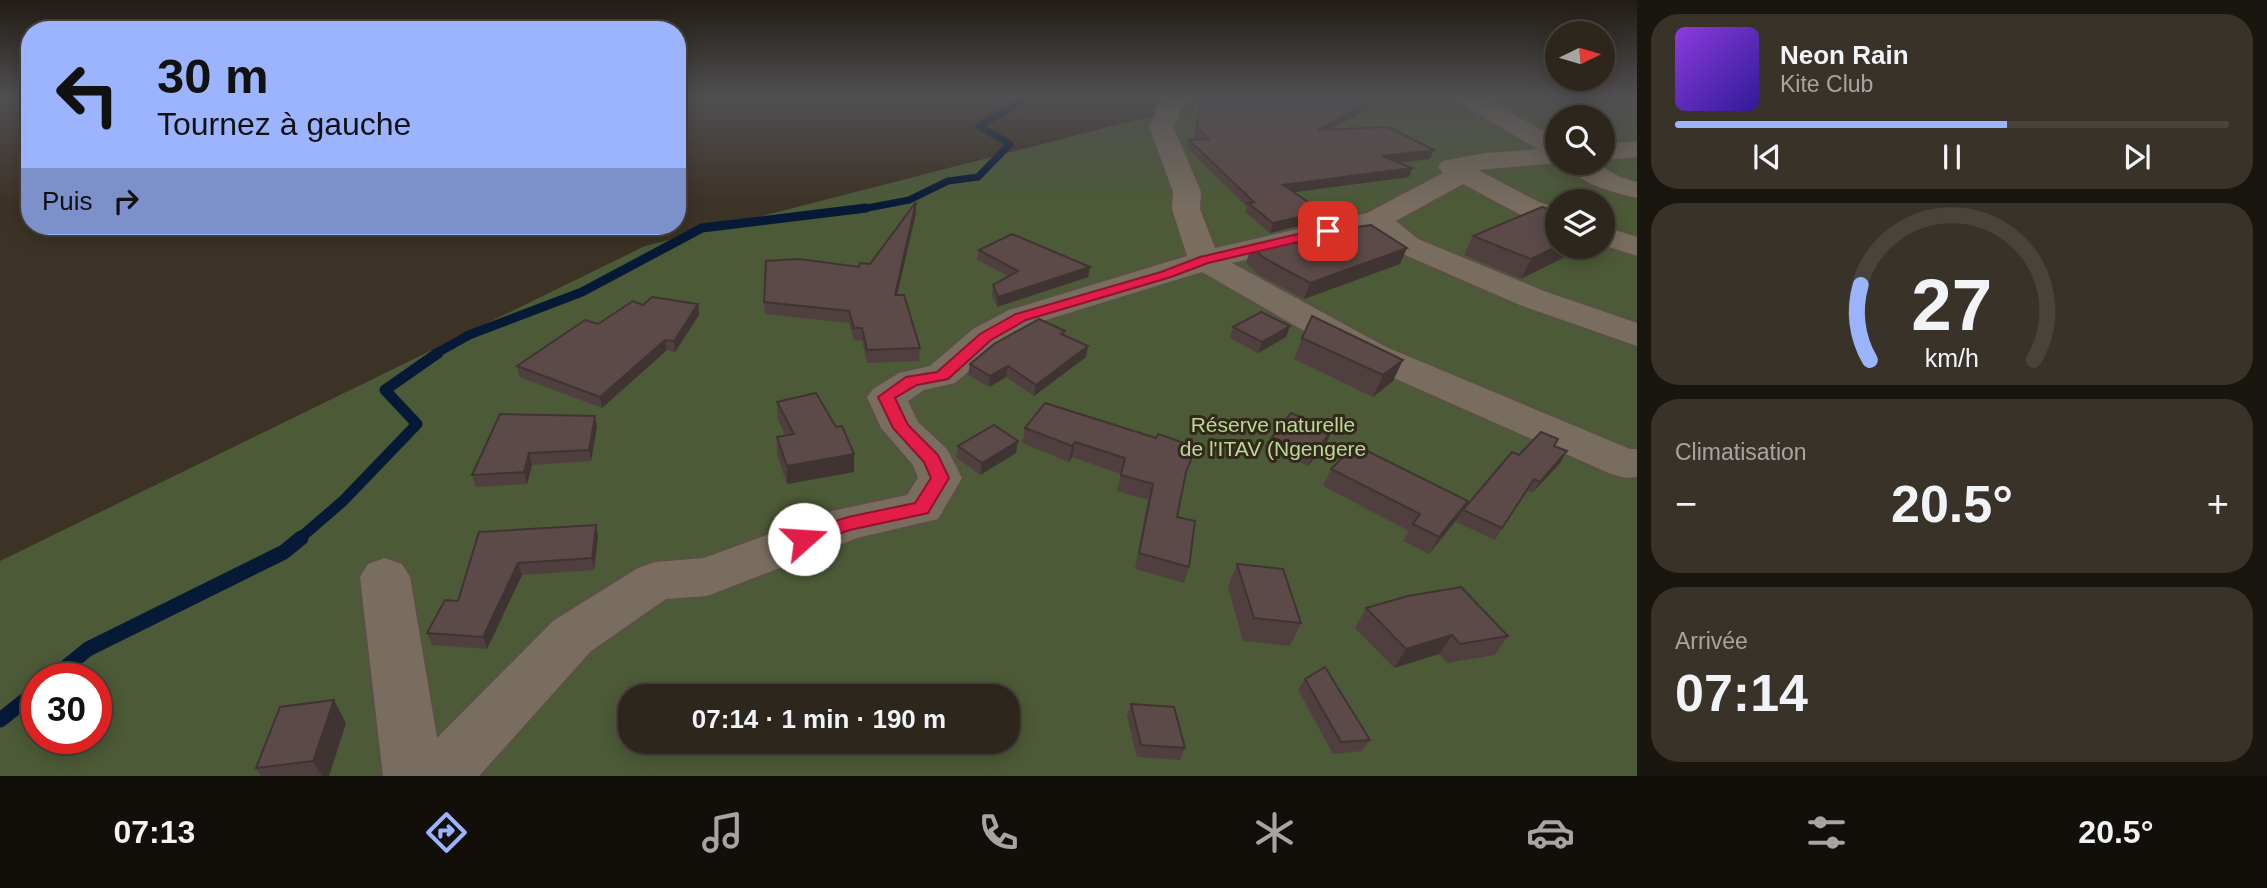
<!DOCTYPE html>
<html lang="fr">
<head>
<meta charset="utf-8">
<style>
  :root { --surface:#2d261c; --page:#393229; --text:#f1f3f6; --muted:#a7a5a3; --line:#48433b; --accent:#9bb4fd }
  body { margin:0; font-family:Helvetica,sans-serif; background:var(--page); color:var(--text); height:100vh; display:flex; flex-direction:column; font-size:26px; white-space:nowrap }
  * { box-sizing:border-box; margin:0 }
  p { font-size:23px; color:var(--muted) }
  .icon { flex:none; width:38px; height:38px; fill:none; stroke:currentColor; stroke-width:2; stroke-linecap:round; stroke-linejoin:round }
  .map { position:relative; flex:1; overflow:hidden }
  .sheet { display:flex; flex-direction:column; gap:14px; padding:14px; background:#19150f; width:630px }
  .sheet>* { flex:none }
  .banner { position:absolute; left:21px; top:21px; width:665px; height:214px; border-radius:28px; box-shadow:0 4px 18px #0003,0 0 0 2px var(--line); background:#9bb4fd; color:#111; overflow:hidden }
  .needle { width:46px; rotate:85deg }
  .fabs { position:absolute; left:1545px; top:21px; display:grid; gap:14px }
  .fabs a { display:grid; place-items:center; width:70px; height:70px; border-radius:50%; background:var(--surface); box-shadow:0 4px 18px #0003,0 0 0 2px var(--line); font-size:35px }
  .speed { position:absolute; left:21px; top:663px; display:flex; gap:14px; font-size:35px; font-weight:700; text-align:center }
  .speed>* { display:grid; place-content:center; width:91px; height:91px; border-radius:50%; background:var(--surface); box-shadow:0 4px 18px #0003,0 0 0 2px var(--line); line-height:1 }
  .speed .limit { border:10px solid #d22; background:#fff; color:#111 }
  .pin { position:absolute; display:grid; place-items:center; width:60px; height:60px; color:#fff; margin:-30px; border-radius:14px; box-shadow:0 4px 10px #0006 }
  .me { position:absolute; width:77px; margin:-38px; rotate:71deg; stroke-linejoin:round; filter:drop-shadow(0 0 5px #0008) }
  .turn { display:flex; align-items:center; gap:24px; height:147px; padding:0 21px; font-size:32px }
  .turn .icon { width:91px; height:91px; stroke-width:2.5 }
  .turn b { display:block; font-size:49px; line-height:60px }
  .then { display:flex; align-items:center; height:66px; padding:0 21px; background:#0003; gap:14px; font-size:26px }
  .big { font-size:52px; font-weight:700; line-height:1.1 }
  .sheet .card { flex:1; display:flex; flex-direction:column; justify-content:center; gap:10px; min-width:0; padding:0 24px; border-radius:28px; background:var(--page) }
  .sheet .dial { align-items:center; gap:0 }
  .dial svg { height:182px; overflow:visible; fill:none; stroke:var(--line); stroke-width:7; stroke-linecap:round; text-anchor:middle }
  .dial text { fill:var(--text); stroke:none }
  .song { display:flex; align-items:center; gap:21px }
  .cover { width:84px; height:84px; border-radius:10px; background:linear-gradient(135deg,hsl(270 70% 55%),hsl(250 70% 35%)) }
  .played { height:7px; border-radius:4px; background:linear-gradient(90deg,var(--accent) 60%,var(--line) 60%) }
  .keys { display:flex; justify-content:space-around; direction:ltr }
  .heat { display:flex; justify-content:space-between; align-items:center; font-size:38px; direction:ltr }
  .trip { position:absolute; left:618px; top:684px; width:402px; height:70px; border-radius:28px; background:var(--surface); box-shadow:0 4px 18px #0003,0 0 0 2px var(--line); font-weight:700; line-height:70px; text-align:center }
  .menu { display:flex; height:112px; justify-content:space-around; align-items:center; background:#120f0b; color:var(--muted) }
  .menu .icon { width:49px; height:49px }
  .menu .on { color:var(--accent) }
  .menu b { font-size:32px; color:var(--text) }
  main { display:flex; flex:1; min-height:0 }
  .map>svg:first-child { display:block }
  .green { fill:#4c5a37; fill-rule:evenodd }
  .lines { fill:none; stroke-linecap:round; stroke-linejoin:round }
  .stream-far3 { stroke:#061937; stroke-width:7 }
  .stream-far2 { stroke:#061937; stroke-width:9 }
  .stream-far1 { stroke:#061937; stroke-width:11 }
  .stream { stroke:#061937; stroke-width:15 }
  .street-casing { stroke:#595146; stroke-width:4 }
  .street { fill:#786d5f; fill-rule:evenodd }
  .wall { fill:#4f403f }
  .shaded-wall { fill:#403433 }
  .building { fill:#5c4a49; stroke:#403433; stroke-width:2 }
  .route { fill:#e11d48; stroke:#92132f; stroke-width:2 }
  .labels { text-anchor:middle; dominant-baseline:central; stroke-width:6; stroke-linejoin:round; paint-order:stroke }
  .park-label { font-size:21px; fill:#bcd895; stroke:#32281c }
</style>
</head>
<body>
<main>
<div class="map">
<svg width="1637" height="776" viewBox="0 0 1637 776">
  <rect width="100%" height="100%" fill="#3c3226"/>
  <path class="green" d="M1225 97H1637V776H0V561L645 246ZM1558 117H1603V163H1558ZM1558 201H1603V247H1558ZM37 679H96V738H37ZM630 696H1008V742H630Z"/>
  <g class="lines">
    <polyline class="stream-far3" points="857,210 909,200 948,181 978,177 1010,144 979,126 1014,106 1024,97"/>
    <polyline class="stream-far2" points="435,354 469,335 582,292 702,228 866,208"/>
    <polyline class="stream-far1" points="299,539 343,501 417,424 385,390 438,353"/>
    <g class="stream">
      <polyline points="51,679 88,649 284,552 301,538"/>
      <polyline points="0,720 37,691"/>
    </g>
    <defs>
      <g id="street">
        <polygon points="1169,97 1196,97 1179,110 1179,118 1173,126 1201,192 1200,209 1215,248 1367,213 1443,173 1438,167 1442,161 1485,153 1538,149 1458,102 1455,97 1482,97 1558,139 1558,163 1478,170 1539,202 1558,208 1558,227 1519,214 1463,184 1396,221 1418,239 1544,291 1637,323 1637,346 1520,305 1396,251 1371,230 1232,263 1386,347 1630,449 1637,449 1637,477 1626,478 1611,474 1360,363 1202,272 1033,324 999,345 955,383 924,390 908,401 918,422 947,449 962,478 938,519 857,538 707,596 666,599 591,651 479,776 383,776 360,577 368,564 385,558 402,564 410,577 437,738 553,621 638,568 655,562 704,558 832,511 907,495 918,478 913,465 881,428 867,397 873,389 899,373 930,366 973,329 1009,310 1187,256 1172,209 1173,192 1149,126 1155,117 1157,107"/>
        <polygon points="1637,141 1637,157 1603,160 1603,144"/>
        <path d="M1565 163H1596L1620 177 1637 182V198C1613 192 1580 185 1565 163Z"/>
        <polygon points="1603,226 1637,237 1637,256 1603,245"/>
      </g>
    </defs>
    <use href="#street" class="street-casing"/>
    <use href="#street" class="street"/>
  </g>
  <g class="wall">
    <polygon points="1200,97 1390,97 1331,129 1430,159 1398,163 1409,177 1294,192 1319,221 1270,233 1245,212 1247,207 1187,148 1189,140 1198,139 1194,136"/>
    <polygon points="916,202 916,213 897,295 920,348 919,361 867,363 862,340 854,341 849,323 765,314 764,302 870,264"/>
    <polygon points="1558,212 1521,279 1464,255 1473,236"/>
    <polygon points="1299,235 1400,264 1304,299 1259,275 1246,263 1251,247 1296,243"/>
    <polygon points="979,250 1090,267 1088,277 997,307 992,295 993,285 1008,276 977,260"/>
    <polygon points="698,304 699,315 675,352 667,350 602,408 519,377 517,366 643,305"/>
    <polygon points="1290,326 1286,337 1258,353 1230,338 1233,327"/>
    <polygon points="1065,331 1064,335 1088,346 1086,357 1034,396 1006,377 989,387 968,375 970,364"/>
    <polygon points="1302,338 1393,381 1373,397 1294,359"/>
    <polygon points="777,402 854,472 787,484 777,455 777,437 786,436 778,420"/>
    <polygon points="595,416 597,427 591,461 532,465 527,484 476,487 472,475"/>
    <polygon points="1025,428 1156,438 1196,447 1184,478 1177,517 1189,567 1184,583 1135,569 1148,500 1117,491 1121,474 1072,457 1069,462 1022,443"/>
    <polygon points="1332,430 1327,442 1308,466 1267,448 1272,437"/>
    <polygon points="958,446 1016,453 980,475 956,457"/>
    <polygon points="1554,446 1567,451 1560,463 1532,493 1526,490 1495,540 1456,522 1457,519 1429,554 1403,541 1409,531 1323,486 1331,469 1468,501 1464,509 1519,455"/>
    <polygon points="479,532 598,536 594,570 522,575 487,649 432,645 427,633 458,601"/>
    <polygon points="1237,564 1301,623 1290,646 1243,641 1228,587"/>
    <polygon points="1366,608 1508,636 1495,655 1447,663 1439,654 1394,668 1355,628"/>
    <polygon points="1305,679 1370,740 1362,751 1333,754 1298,690"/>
    <polygon points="1131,704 1185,748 1180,760 1137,757 1127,716"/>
    <polygon points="346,723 329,776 261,776 256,768"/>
  </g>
  <g class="shaded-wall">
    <polygon points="1378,97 1390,97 1315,138 1318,130"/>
    <polygon points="1434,150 1430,159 1378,165 1382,156"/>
    <polygon points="1412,168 1409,177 1280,194 1283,185"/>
    <polygon points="916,202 916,213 894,308 895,295"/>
    <polygon points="1323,212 1319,221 1270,233 1273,223"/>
    <polygon points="1558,247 1585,247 1521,279 1531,259"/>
    <polygon points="1407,248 1400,264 1304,299 1310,283"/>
    <polygon points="1090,267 1088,277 997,307 998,297"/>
    <polygon points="698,304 699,315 675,352 674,341"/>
    <polygon points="1290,326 1286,337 1258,353 1262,342"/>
    <polygon points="665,340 667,350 602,408 600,397"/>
    <polygon points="1088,346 1086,357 1034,396 1036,385"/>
    <polygon points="1403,360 1393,381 1373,397 1383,375"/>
    <polygon points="1008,366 1006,377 989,387 990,376"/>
    <polygon points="595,416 597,427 591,461 589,450"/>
    <polygon points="1332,430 1327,442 1308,466 1313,455"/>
    <polygon points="1018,441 1016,453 980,475 982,463"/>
    <polygon points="1075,442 1072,457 1069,462 1072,446"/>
    <polygon points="1567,451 1560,463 1532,493 1540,482"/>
    <polygon points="529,453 532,465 527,484 524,472"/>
    <polygon points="854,454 854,472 787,484 787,466"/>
    <polygon points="1468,501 1457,519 1429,554 1439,537"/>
    <polygon points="596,525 598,536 594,570 592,558"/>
    <polygon points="518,563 522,575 487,649 483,637"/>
    <polygon points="1452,635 1439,654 1394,668 1406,649"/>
    <polygon points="334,700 346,723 329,776 322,776 313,761"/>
  </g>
  <g class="building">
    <polygon points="1201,97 1378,97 1318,130 1388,127 1434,150 1382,156 1412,168 1283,185 1323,212 1273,223 1248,203 1254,202 1189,140 1209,139 1197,128"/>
    <polygon points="916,202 895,295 904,295 920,348 867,350 862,328 854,328 849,311 764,302 766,261 799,259 859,267 860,263 870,264"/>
    <polygon points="1542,207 1558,212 1558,246 1531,259 1473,236"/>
    <polygon points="1351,223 1357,227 1371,225 1407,248 1310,283 1264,258 1251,247 1307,242 1299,235"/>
    <polygon points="1012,234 1090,267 998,297 993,285 1018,271 979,250"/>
    <polygon points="652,297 698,304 674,341 665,340 600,397 517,366 585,320 598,324 633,301 643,305"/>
    <polygon points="1261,312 1290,326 1262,342 1233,327"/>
    <polygon points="1312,316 1403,360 1383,375 1302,338"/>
    <polygon points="1039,319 1065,331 1061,334 1088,346 1036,385 1008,366 990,376 970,364 994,344"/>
    <polygon points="816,393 836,427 842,426 854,454 787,466 777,437 794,434 777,402"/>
    <polygon points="1045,403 1156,438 1158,434 1196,447 1186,472 1177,517 1195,521 1189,567 1139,553 1153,484 1121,475 1125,458 1075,442 1072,446 1025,428"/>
    <polygon points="1291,413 1332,430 1313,455 1272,437"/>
    <polygon points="500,414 595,416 589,450 529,453 524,472 472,475"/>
    <polygon points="994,425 1018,441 982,463 958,446"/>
    <polygon points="1541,432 1558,439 1554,446 1567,451 1540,482 1534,479 1502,528 1463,510 1512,452 1519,455"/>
    <polygon points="1355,445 1468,501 1439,537 1413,524 1420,514 1331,469"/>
    <polygon points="596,525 592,558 518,563 483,637 427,633 445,600 458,601 479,532"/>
    <polygon points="1237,564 1283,569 1301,623 1254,618"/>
    <polygon points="1461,587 1508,636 1460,644 1452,635 1406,649 1366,608 1408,596"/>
    <polygon points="1325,667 1370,740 1341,742 1305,679"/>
    <polygon points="334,700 313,761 256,768 280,707"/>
    <polygon points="1131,704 1174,707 1185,748 1141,745"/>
  </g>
  <linearGradient id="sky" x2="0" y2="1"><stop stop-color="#211c15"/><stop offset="0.47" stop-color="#504f52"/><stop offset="1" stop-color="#504f52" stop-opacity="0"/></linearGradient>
  <rect width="1637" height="206" fill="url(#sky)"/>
  <polygon class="route" points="1328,227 1332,229 1332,234 1208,263 1171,277 1026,320 991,340 948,379 917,385 895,398 908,425 938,455 949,478 928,513 850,530 804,546 797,544 794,539 797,534 848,517 915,503 931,478 924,462 893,428 878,397 906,377 937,372 980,334 1016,314 1161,272 1200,257"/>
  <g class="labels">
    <g class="park-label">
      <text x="1273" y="424">Réserve naturelle<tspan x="1273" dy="24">de l'ITAV (Ngengere</tspan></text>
    </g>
  </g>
</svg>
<div class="fabs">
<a><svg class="needle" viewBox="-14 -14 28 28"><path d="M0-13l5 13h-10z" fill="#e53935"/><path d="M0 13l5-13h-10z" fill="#a7a5a3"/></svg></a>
<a><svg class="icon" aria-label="search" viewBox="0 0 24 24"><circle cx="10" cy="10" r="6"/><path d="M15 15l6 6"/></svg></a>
<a><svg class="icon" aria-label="layers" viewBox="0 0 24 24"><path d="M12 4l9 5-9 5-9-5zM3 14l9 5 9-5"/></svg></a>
</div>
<div class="speed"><div class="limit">30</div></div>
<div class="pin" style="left:1328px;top:231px;background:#d93025"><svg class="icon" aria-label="arrive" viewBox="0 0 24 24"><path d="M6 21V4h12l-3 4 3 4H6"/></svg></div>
<svg class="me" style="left:804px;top:539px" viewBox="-20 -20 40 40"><circle r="19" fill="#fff"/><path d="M0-13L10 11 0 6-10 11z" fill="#e11d48"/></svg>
<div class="trip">07:14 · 1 min · 190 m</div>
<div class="banner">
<div class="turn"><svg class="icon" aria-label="left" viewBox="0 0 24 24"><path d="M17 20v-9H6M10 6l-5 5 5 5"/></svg><div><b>30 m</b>Tournez à gauche</div></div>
<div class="then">Puis<svg class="icon" aria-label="right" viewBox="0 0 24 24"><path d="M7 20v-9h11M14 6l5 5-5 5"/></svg></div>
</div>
</div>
<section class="sheet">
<div class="card">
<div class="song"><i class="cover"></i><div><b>Neon Rain</b><p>Kite Club</p></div></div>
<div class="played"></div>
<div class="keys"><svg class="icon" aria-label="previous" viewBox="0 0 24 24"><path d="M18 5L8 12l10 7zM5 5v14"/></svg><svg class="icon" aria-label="pause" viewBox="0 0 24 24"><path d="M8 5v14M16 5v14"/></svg><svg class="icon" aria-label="next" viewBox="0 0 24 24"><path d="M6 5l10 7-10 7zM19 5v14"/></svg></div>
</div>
<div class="card dial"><svg viewBox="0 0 100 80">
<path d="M14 69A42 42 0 1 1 86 69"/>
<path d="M14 69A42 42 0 0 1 10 36" stroke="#9bb4fd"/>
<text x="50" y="56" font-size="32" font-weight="700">27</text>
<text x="50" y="72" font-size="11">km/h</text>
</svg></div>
<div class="card"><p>Climatisation</p>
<div class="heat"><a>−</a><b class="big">20.5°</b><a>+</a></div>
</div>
<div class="card"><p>Arrivée</p><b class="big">07:14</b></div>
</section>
</main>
<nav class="menu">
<b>07:13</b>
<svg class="icon on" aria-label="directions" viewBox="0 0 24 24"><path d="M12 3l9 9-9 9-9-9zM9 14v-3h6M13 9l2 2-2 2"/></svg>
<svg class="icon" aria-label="music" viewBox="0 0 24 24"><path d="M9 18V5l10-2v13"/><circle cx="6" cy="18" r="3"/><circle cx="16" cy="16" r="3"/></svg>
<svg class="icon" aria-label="phone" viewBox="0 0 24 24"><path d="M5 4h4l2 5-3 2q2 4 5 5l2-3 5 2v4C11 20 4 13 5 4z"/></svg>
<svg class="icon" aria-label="climate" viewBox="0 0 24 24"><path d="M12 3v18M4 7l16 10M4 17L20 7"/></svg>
<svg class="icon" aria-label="car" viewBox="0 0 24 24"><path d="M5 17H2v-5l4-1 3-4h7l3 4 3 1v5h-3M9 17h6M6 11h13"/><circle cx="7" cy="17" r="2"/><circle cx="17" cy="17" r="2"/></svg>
<svg class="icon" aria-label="filters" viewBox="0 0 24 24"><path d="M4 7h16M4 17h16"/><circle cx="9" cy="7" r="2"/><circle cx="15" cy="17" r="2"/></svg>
<b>20.5°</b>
</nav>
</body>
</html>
